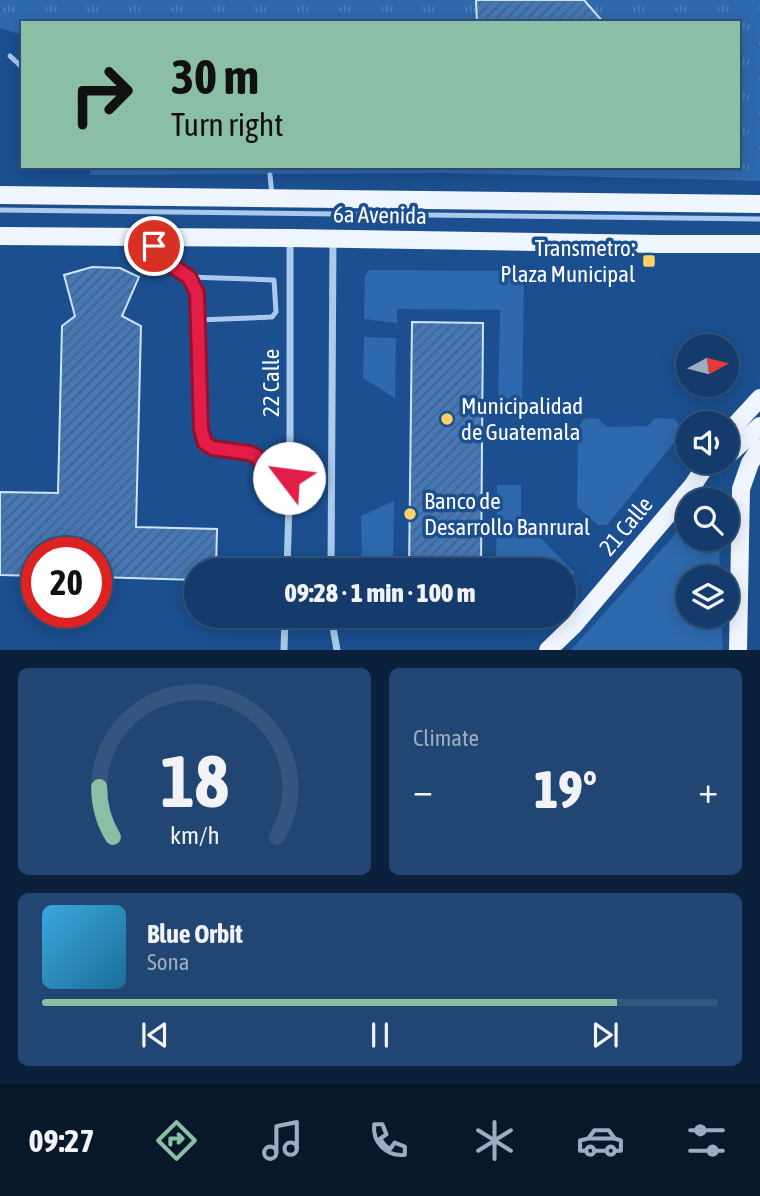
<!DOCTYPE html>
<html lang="en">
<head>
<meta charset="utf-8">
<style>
  :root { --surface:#143b6b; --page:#214673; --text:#f1f3f6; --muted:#9dadc1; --line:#33557e; --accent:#8abfa5 }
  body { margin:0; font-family:"Asap Condensed",sans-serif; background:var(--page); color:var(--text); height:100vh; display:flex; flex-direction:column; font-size:26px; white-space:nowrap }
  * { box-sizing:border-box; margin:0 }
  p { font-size:23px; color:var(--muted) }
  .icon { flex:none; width:38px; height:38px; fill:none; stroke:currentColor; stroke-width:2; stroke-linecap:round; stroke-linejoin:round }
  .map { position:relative; height:650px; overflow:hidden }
  .sheet { display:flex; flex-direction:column; gap:18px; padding:18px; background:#0b203b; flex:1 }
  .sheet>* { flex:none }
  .banner { position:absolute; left:21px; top:21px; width:719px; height:147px; border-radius:0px; box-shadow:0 4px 18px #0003,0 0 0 2px var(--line); background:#8abfa5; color:#111; overflow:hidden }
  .needle { width:46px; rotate:83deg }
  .buttons { position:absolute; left:676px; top:334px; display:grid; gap:14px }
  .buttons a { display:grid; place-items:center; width:63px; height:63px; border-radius:50%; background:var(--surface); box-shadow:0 4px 18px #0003,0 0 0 2px var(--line); font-size:35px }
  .speed { position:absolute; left:21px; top:537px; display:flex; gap:14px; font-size:35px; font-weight:700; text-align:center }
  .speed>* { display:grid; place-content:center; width:91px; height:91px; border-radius:50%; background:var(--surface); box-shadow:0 4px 18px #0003,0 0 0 2px var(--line); line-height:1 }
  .speed .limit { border:10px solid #d22; background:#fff; color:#111 }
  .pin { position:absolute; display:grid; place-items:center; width:60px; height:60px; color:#fff; margin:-30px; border:4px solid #fff; border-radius:50%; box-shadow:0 2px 7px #0007 }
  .me { position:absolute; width:77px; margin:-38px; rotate:300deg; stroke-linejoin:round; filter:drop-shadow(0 0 5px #0008) }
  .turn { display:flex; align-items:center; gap:24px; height:147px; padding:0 35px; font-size:32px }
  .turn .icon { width:91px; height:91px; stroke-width:2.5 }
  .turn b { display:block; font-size:49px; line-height:60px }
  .big { font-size:52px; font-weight:800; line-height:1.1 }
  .sheet .card { flex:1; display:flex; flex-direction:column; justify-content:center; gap:10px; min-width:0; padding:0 24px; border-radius:10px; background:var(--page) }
  .sheet .dial { align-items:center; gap:0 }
  .dial svg { height:182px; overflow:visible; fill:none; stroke:var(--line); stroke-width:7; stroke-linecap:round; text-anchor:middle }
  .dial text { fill:var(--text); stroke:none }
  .song { display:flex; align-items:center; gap:21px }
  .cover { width:84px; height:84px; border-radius:10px; background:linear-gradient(135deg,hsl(200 70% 55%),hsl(200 70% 35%)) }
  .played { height:7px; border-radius:4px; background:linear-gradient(90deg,var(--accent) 85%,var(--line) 85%) }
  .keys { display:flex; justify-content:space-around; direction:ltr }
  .heat { display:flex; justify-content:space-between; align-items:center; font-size:38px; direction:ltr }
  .sheet .tiles { flex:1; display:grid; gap:18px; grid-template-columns:1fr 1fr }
  .card:last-child { grid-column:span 2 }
  .trip { position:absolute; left:184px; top:558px; width:392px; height:70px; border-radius:35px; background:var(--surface); box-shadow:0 4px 18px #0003,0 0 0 2px var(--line); font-weight:800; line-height:70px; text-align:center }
  .dock { display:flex; height:112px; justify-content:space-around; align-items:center; background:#08182b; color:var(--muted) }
  .dock .icon { width:49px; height:49px }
  .dock .on { color:var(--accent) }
  .dock b { font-size:32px; color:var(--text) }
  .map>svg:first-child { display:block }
  .park { fill:url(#park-tufts) }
  .garden { fill:#2e69ad }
  .building { fill:url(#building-hatch); stroke:#cfe3fa; stroke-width:2 }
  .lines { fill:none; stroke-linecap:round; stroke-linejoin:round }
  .service { stroke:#a9c9ee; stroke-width:5 }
  .minor { stroke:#a9c9ee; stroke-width:7 }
  .primary { stroke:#f0f6ff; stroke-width:18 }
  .route-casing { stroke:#92132f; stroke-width:18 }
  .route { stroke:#e11d48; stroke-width:12 }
  .poi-dot { fill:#ffd166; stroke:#1b4f8f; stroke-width:2.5 }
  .labels { text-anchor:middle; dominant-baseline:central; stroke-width:7; stroke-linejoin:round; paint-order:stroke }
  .street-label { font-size:23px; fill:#fff; stroke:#1b4f8f }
  .poi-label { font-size:23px; fill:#fff; stroke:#1b4f8f; text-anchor:start }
</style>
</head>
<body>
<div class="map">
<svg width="760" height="650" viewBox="0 0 760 650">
  <defs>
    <pattern id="park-tufts" width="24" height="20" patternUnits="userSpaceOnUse" patternTransform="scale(1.75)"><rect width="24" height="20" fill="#2e69ad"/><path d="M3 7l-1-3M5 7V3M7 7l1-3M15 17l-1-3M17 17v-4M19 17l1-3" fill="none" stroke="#4d80b9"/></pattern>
    <pattern id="building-hatch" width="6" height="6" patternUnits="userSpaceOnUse" patternTransform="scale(1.75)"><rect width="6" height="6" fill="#4478b7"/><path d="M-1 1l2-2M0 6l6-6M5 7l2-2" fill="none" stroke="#486282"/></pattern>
  </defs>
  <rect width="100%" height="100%" fill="#1b4f8f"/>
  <polygon class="park" points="0,0 760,0 760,181 447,173 89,175 92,166 738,166 738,23 23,23 23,35 0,28"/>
  <g class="garden">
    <polygon points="369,270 517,271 522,273 524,278 522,406 498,406 500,310 397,309 397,323 364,319 365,276"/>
    <polygon points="364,337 396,338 395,398 363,378"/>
    <polygon points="591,418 599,419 607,427 648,426 655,418 675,419 679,426 677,439 607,525 598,525 577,507 578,429 584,419"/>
    <polygon points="497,485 521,485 521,518 575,573 564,586 564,570 496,570"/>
    <polygon points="394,501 393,570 362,570 361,516"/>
    <polygon points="688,520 688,539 719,539 720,577 688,578 688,616 721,616 723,650 571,650"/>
  </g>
  <g class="building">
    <polygon points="476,0 584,0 604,23 477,23"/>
    <polygon points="92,267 120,268 139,277 122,316 141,326 136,527 217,529 216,570 196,570 196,580 96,577 96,553 37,553 37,576 0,575 0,492 58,493 62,326 75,316 64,275"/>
    <polygon points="412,322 483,323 481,570 409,570"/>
  </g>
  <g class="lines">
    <g class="service">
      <polyline points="10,56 23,68"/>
      <polyline points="270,175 272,195"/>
      <polyline points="0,210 760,219"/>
      <polyline points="150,241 163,257 189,277 197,293 201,429 205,443 213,448 249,453 256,456 271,473 289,478"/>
      <polyline points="189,277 274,280 276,312 272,317 198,320"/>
    </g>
    <g class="minor">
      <polyline points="287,570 290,469 290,239"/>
      <polyline points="331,570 333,239"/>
      <polyline points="331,616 337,650"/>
      <polyline points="284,650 285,616"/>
    </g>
    <g class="primary">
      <polyline points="0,195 760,204"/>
      <polyline points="0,236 290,238 656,244 760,244"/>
      <polyline points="726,435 760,398"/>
      <polyline points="726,457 760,426"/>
      <polyline points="548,650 574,625 693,485 708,462"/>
      <polyline points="738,650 741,489 750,463 760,448"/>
    </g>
  </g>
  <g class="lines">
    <defs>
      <polyline id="route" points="154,246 174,267 189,277 197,293 201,429 205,443 213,448 249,453 256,456 271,473 289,478"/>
    </defs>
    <use href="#route" class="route-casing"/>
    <use href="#route" class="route"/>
  </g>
  <g class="poi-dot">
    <rect x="642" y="254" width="14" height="14" rx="3.5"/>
    <circle cx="447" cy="419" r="7"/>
    <circle cx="410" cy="514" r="7"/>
  </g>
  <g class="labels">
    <g class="street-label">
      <text transform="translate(380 215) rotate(1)">6a Avenida</text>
      <text transform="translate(271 383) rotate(-90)">22 Calle</text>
      <text transform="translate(626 526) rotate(-50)">21 Calle</text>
    </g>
    <g class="poi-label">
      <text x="635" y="248" text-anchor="end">Transmetro:<tspan x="635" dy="26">Plaza Municipal</tspan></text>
      <text x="461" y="406">Municipalidad<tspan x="461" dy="26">de Guatemala</tspan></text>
      <text x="424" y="501">Banco de<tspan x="424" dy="26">Desarrollo Banrural</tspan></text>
    </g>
  </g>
</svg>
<div class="buttons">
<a><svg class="needle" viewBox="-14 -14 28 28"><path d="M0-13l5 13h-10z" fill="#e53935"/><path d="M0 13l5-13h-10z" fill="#9dadc1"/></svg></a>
<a><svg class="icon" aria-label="sound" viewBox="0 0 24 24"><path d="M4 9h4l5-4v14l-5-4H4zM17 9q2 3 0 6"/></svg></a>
<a><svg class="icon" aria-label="search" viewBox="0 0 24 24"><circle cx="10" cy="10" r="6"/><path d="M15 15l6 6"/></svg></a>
<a><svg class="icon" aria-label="layers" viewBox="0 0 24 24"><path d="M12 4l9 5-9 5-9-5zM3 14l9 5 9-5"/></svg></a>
</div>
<div class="speed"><div class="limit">20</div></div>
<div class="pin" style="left:154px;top:246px;background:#d93025"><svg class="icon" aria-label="arrive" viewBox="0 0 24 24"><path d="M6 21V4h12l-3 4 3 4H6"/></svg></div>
<svg class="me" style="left:289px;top:478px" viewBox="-20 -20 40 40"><circle r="19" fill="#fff"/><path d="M0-13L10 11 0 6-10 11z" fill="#e11d48"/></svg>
<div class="trip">09:28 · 1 min · 100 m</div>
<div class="banner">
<div class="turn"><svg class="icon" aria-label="right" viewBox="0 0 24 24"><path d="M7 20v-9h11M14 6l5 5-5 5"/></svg><div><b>30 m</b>Turn right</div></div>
</div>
</div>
<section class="sheet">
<div class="tiles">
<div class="card dial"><svg viewBox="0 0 100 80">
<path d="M14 69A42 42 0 1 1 86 69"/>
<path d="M14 69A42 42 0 0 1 8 47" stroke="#8abfa5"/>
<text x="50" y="56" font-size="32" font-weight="700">18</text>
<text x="50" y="72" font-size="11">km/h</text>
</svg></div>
<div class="card"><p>Climate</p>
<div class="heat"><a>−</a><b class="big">19°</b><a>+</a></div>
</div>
<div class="card">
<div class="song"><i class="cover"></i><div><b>Blue Orbit</b><p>Sona</p></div></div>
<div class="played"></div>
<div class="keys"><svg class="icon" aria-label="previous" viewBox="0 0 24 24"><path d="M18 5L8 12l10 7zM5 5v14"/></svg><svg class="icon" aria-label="pause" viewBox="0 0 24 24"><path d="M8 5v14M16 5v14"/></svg><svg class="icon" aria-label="next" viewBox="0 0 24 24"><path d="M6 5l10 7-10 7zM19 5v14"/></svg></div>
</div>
</div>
</section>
<nav class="dock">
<b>09:27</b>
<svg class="icon on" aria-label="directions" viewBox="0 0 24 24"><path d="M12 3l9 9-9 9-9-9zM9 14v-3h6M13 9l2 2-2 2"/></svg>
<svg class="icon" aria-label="music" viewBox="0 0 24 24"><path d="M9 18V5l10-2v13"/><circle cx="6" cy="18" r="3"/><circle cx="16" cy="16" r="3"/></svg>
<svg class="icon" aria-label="phone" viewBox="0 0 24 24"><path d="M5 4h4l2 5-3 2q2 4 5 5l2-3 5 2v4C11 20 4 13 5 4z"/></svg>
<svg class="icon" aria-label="climate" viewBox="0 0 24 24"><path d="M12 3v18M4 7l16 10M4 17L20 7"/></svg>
<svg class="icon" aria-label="car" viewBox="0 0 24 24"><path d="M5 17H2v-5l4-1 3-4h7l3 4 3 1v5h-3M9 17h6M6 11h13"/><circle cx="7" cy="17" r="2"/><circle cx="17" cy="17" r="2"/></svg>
<svg class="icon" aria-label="filters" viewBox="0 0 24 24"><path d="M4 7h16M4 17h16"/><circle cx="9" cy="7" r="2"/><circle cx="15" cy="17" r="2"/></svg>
</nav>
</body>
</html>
